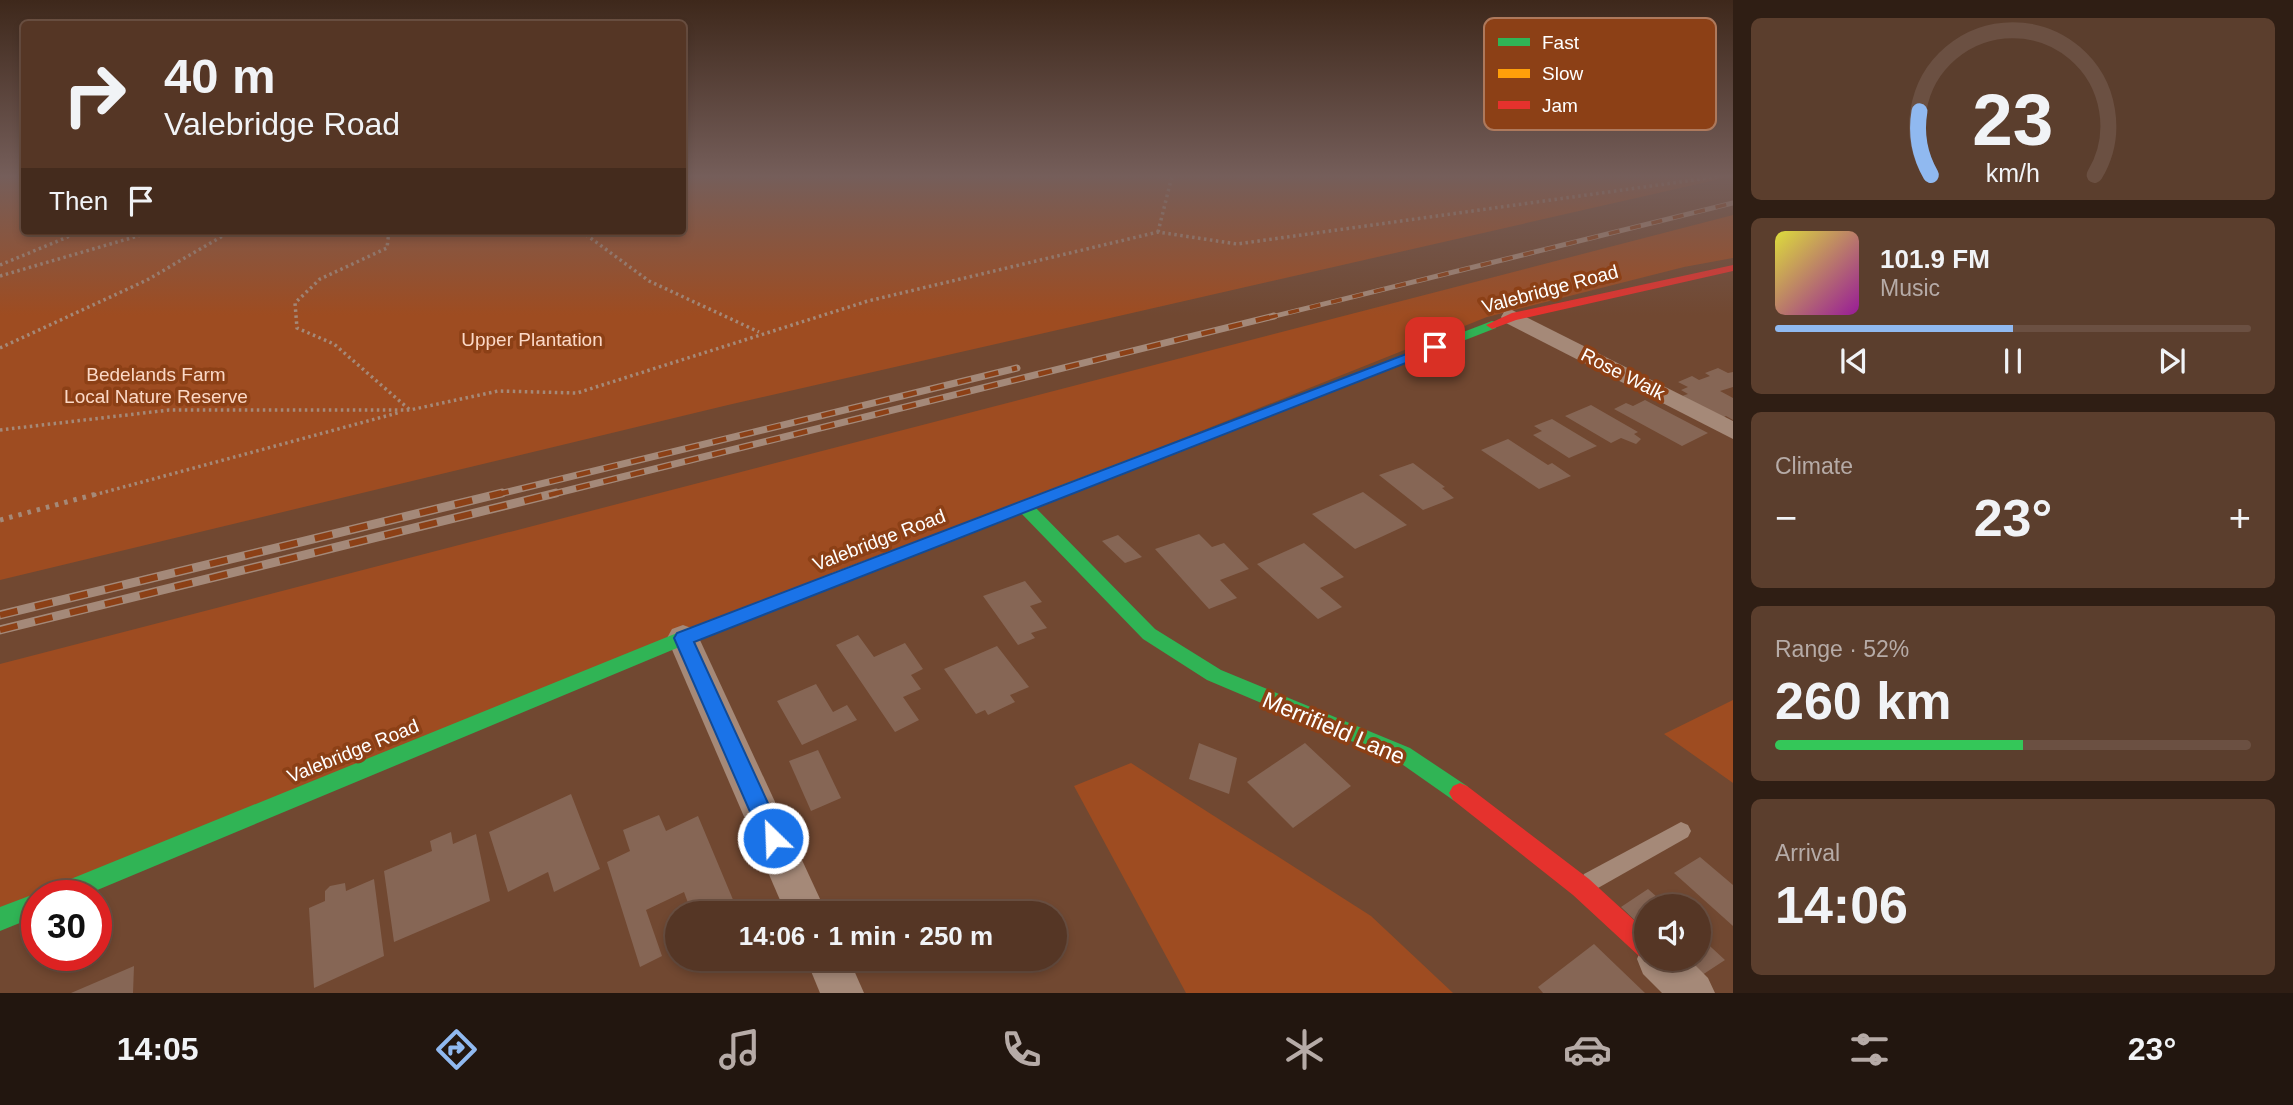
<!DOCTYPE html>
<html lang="en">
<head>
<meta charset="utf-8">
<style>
  :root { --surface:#553625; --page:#5b3e2d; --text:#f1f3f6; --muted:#b6aba7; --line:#6b5042; --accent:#90b9f0 }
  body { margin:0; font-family:Helvetica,sans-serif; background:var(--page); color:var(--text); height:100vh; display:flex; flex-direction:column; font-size:26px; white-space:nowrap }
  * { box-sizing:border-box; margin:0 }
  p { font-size:23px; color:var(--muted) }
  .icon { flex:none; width:38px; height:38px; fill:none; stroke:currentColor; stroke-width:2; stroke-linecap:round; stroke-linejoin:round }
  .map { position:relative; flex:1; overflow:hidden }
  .sheet { display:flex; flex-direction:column; gap:18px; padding:18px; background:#2f1e14; width:560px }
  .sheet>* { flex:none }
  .top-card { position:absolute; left:21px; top:21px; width:665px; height:214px; border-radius:7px; box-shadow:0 4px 10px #0003,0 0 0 2px var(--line); background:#553625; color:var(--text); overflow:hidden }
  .tools { position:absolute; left:1634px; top:894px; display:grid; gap:14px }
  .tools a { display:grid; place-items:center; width:77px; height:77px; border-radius:50%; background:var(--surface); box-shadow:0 4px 10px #0003,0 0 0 2px var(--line); font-size:35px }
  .speed { position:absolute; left:21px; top:880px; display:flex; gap:14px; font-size:35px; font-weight:700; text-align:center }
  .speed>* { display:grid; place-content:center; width:91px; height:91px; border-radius:50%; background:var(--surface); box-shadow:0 4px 10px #0003,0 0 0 2px var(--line); line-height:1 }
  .speed .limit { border:10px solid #d22; background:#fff; color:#111 }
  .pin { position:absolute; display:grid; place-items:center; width:60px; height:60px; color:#fff; margin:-30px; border-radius:14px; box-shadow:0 4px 10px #0006 }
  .me { position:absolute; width:77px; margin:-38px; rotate:336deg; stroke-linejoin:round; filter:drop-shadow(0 0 5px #0008) }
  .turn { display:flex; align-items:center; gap:24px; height:147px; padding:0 28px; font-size:32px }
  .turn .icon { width:91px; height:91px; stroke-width:2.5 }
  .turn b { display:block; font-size:49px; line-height:60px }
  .then { display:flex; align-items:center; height:66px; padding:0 28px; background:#0003; gap:14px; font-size:26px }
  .big { font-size:52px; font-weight:700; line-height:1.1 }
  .sheet .tile { flex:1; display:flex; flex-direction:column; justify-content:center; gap:10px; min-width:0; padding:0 24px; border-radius:10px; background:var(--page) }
  .sheet .dial { align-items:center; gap:0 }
  .dial svg { height:182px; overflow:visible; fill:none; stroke:var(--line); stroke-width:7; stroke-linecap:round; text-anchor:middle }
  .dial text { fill:var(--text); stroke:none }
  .song { display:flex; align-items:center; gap:21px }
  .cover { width:84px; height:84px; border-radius:10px; background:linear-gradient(135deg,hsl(60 70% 55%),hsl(300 70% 35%)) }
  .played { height:7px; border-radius:4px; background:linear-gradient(90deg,var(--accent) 50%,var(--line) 50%) }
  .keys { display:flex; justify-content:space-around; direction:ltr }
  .heat { display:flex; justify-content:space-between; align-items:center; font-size:38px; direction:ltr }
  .charge { height:10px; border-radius:5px; background:linear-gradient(90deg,#34c759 52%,var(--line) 0) }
  .trip { position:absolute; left:665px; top:901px; width:402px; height:70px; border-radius:35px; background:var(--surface); box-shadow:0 4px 10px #0003,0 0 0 2px var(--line); font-weight:700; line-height:70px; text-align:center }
  .menu { display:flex; height:112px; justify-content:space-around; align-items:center; background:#22160f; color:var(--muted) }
  .menu .icon { width:49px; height:49px }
  .menu .on { color:var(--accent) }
  .menu b { font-size:32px; color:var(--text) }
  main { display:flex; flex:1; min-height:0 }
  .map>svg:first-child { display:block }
  .green { fill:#9e4c21 }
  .building { fill:#866655 }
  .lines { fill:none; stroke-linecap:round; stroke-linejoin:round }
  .path-far1 { stroke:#a58978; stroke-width:3.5; stroke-dasharray:2.5 3.5; stroke-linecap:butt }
  .path { stroke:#a58978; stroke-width:5; stroke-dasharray:3.5 6; stroke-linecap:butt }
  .lane { fill:#a58978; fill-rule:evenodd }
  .street { fill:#a58978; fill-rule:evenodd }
  .fast { fill:#30b455; fill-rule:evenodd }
  .slow { fill:#ff9f0a; fill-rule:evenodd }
  .jam { fill:#e5322d; fill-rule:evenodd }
  .rail-far2-casing { stroke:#a48979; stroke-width:5 }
  .rail-far1-casing { stroke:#a48979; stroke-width:7 }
  .rail-casing { stroke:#a48979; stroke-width:9 }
  .rail-far2 { stroke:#8c4016; stroke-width:3.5; stroke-dasharray:11; stroke-linecap:butt }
  .rail-far1 { stroke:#8c4016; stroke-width:4.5; stroke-dasharray:14; stroke-linecap:butt }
  .rail { stroke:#8c4016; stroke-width:6; stroke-dasharray:18; stroke-linecap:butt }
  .route { fill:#1a73e8; stroke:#114b97; stroke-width:2 }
  .labels { text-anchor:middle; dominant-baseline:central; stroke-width:7; stroke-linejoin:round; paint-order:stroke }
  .street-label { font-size:19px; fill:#fff; stroke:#8c4016 }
  .park-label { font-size:19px; fill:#fbd8c6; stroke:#8c4016 }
  .near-street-label { font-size:23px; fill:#fff; stroke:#8c4016 }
  .key { fill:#8c4016; stroke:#ae795c; stroke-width:2 }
  .key-label { font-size:19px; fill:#fff }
</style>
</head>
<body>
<main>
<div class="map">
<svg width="1733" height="993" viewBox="0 0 1733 993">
  <rect width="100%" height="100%" fill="#714831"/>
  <g class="green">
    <polygon points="0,176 24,176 24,231 682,231 683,176 1733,176 728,405 0,580"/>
    <polygon points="1733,215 1733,258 1684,267 1487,317 37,896 0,919 0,664"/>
    <polygon points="1733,700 1733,783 1664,734"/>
    <polygon points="1131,763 1371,916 1453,993 1186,993 1074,786"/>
  </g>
  <g class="building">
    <polygon points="1718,368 1728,373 1733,372 1733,387 1720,391 1733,398 1733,420 1726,416 1722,418 1682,396 1688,394 1681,390 1688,387 1678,382 1692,376 1699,380 1710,376 1705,373"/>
    <polygon points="1645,400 1708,433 1682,446 1614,409 1626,403 1633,406"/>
    <polygon points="1591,405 1638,432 1634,434 1641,439 1636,444 1621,438 1611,443 1565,416"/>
    <polygon points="1552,419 1597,446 1569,458 1533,435 1542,431 1534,426"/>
    <polygon points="1508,439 1548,465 1552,463 1571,476 1539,489 1481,450"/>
    <polygon points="1413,463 1445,487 1442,488 1454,498 1423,510 1379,475"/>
    <polygon points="1363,492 1407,525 1355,549 1312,514"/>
    <polygon points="1199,534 1212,547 1224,543 1249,569 1220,580 1237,598 1209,609 1155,549"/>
    <polygon points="1118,535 1142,557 1125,563 1102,541"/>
    <polygon points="1304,543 1344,577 1320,588 1342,607 1318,619 1257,564"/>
    <polygon points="1025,581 1042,602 1030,606 1047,628 1031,633 1035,638 1018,645 983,596"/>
    <polygon points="858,635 874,657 905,643 923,669 911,675 921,689 903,697 919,720 895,732 836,645"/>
    <polygon points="997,646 1029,687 1010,695 1015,702 988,715 985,710 976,714 944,669"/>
    <polygon points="816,684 833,712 847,705 857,720 802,745 777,701"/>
    <polygon points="1199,743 1237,758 1229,794 1189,779"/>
    <polygon points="1305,743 1351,786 1293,828 1247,782"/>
    <polygon points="818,750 841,798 811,811 789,761"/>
    <polygon points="571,794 600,869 554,892 548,872 508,892 489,832"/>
    <polygon points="659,815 666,831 698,816 739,914 692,914 684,892 646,910 662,956 640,967 607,862 630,851 623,830"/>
    <polygon points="451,832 453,844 476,834 490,901 394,942 384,871 432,851 430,841"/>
    <polygon points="1700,857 1733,885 1733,926 1674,873"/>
    <polygon points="374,879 384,956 314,988 309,908 325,901 325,891 330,886 345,883 346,891"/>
    <polygon points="1648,889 1667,906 1647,906 1647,932 1621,907"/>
    <polygon points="1699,936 1725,960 1696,979 1675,959 1699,959"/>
    <polygon points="1594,944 1645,993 1543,993 1538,987"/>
    <polygon points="134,966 133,993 71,993"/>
  </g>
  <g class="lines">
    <g class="path-far1">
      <polyline points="389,231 387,248 320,279 295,303 297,328 334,344 410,410"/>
      <polyline points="581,231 649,281 759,332"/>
      <polyline points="1158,232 1172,176"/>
      <polyline points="0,265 82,231"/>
      <polyline points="0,276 155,231"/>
      <polyline points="0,348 147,280 231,231"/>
      <polyline points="0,430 169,410 410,410 498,391 577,393 868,301 1158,232 1237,244 1722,176"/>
      <polyline points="94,495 401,412"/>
    </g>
    <polyline class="path" points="0,520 100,493"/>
    <polygon class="lane" points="1681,822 1688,825 1691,831 1688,837 1598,888 1591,891 1584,888 1581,881 1584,874"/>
    <g class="street">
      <polygon points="1512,310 1733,421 1733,439 1504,322 1501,317 1504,312"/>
      <polygon points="683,625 694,629 699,638 827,914 786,914 667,638 672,629"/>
      <polygon points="1647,942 1647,959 1689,959 1708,978 1715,993 1662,993 1643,974 1637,959 1643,944"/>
      <polygon points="806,959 849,959 864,993 820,993"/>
    </g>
    <g class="fast">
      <polygon points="1492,321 1496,322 1496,328 1074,493 1062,493 1060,489 1062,485"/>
      <polygon points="1024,501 1030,502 1155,629 1221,670 1410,748 1467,786 1471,793 1467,800 1460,803 1453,800 1396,760 1207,680 1143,639 1018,510 1016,506 1018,502"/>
      <polygon points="838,572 844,573 847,578 844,583 689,643 83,896 37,896 37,916 0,931 0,907 37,893 45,896 48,888 56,885 677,633"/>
    </g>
    <polygon class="slow" points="1068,484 1074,485 1076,489 1074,493 844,583 832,583 829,578 832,573"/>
    <g class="jam">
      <polygon points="1733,265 1733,271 1516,320 1492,329 1486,325 1512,313"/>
      <polygon points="1460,783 1467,786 1589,879 1647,932 1647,959 1649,959 1647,960 1639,956 1573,895 1453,800 1449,793 1453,786"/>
    </g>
    <defs>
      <polyline id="rail-far2" points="1267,318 1733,203"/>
      <g id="rail-far1">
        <polyline points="495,495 1017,368"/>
        <polyline points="549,495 1274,316"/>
      </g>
      <g id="rail">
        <polyline points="0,615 502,493"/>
        <polyline points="0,630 556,493"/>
      </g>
    </defs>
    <use href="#rail-far2" class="rail-far2-casing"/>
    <use href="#rail-far1" class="rail-far1-casing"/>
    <use href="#rail" class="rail-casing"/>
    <use href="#rail-far2" class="rail-far2"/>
    <use href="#rail-far1" class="rail-far1"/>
    <use href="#rail" class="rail"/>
  </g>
  <linearGradient id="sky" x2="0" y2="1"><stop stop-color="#3e281b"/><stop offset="0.56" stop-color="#755e5a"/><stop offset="1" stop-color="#755e5a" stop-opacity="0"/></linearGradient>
  <rect width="1733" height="315" fill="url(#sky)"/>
  <polygon class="route" points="1435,343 1441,347 1439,350 694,642 784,838 781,846 773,849 765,846 674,638 677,633"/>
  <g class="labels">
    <g class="street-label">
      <text transform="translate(1550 289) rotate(-15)">Valebridge Road</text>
      <text transform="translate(1623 374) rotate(27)">Rose Walk</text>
      <text transform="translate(879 540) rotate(-21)">Valebridge Road</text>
      <text transform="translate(353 751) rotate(-22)">Valebridge Road</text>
    </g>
    <g class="park-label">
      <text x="532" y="339">Upper Plantation</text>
      <text x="156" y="374">Bedelands Farm<tspan x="156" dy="22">Local Nature Reserve</tspan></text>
    </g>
    <g class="near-street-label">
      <text transform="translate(1334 728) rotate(23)">Merrifield Lane</text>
    </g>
  </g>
  <rect x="1484" y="18" width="232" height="112" rx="10" class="key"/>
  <rect x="1498" y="38" width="32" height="8" fill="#30b455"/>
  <rect x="1498" y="69" width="32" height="9" fill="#ff9f0a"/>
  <rect x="1498" y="101" width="32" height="8" fill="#e5322d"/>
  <g class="key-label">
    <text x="1542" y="49">Fast</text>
    <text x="1542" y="80">Slow</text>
    <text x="1542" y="112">Jam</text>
  </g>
</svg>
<div class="tools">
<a><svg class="icon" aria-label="sound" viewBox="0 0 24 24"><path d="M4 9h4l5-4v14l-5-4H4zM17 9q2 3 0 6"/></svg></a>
</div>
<div class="speed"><div class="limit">30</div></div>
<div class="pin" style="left:1435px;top:347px;background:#d93025"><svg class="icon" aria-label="arrive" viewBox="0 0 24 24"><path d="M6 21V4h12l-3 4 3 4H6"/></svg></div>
<svg class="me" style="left:773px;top:838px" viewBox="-20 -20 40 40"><circle r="17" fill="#1a73e8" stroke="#fff" stroke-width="3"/><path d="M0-11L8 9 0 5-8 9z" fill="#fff"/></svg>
<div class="trip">14:06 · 1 min · 250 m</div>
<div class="top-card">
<div class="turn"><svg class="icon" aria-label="right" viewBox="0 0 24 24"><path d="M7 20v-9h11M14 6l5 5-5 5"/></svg><div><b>40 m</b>Valebridge Road</div></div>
<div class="then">Then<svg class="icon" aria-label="arrive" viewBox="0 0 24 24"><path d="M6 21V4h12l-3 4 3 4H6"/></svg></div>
</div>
</div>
<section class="sheet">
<div class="tile dial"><svg viewBox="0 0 100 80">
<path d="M14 69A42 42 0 1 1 86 69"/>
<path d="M14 69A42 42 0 0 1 9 41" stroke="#90b9f0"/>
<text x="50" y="56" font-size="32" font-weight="700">23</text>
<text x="50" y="72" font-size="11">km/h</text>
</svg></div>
<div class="tile">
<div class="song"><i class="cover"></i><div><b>101.9 FM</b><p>Music</p></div></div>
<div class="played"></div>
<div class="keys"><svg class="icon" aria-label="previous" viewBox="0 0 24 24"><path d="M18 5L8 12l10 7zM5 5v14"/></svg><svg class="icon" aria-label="pause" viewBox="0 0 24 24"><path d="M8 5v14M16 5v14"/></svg><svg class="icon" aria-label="next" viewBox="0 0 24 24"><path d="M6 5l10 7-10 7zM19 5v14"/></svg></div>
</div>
<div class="tile"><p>Climate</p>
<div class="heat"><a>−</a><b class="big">23°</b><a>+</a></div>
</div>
<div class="tile"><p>Range · 52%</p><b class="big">260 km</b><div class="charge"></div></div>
<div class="tile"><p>Arrival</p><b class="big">14:06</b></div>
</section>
</main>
<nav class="menu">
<b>14:05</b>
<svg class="icon on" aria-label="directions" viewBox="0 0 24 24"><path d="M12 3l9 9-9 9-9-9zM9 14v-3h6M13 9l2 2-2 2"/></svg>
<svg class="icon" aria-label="music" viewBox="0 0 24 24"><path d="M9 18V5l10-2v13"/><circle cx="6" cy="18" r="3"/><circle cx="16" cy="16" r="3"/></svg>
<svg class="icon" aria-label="phone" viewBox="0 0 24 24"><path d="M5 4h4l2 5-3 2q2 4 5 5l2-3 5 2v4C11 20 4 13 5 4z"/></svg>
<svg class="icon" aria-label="climate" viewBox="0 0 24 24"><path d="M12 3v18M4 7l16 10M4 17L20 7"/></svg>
<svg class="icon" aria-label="car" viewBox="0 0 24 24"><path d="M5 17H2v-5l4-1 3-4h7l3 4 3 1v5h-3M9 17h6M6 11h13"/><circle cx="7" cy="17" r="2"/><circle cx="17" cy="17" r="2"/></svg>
<svg class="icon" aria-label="filters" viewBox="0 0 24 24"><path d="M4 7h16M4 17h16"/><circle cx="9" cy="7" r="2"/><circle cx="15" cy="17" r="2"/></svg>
<b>23°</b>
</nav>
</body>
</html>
